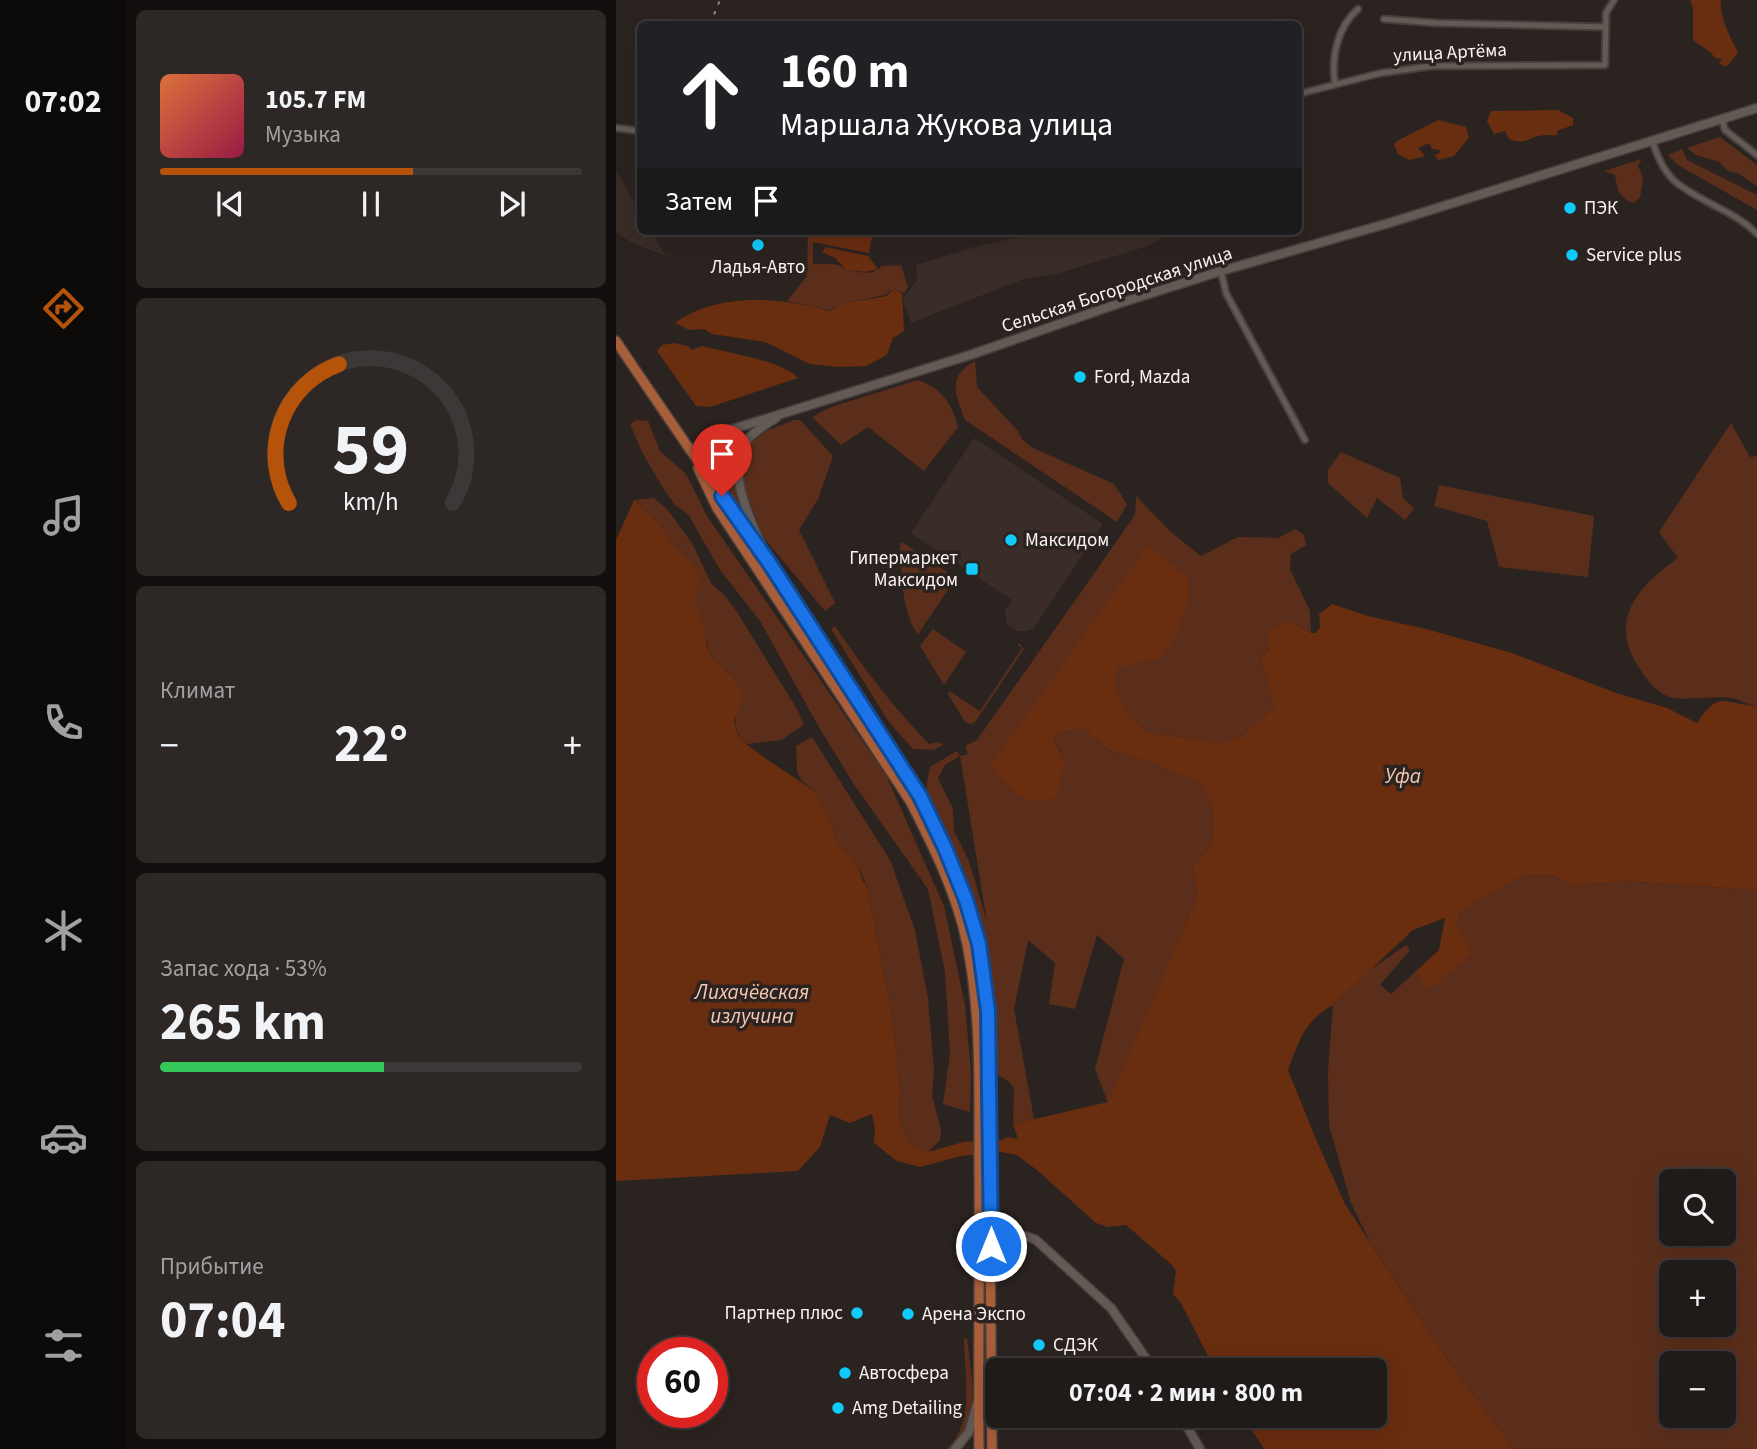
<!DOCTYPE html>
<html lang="ru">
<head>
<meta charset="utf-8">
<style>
  :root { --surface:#201a18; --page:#2d2725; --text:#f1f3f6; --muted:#a2a1a2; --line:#3d3837; --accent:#b45309 }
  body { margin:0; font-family:"Source Sans 3",sans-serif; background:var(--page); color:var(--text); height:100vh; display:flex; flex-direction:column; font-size:26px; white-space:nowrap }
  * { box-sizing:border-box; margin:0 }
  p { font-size:23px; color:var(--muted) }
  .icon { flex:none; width:38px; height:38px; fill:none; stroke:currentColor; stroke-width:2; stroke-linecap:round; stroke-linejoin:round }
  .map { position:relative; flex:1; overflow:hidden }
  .side { display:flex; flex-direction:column; gap:10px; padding:10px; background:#120e0d; width:490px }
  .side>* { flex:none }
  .guide { position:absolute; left:21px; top:21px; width:665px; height:214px; border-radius:10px; box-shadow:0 7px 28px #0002,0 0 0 2px var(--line); background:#202124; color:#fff; overflow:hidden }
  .controls { position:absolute; left:1043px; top:1169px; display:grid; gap:14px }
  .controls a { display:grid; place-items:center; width:77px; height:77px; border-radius:10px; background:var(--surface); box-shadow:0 7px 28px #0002,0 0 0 2px var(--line); font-size:35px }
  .speed { position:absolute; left:21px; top:1337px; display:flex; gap:14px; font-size:35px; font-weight:700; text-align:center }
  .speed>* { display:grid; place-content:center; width:91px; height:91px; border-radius:50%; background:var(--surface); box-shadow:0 7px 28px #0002,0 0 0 2px var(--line); line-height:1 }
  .speed .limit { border:10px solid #d22; background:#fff; color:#111 }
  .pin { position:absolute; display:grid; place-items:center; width:60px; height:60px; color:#fff; margin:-72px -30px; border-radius:50% 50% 50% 0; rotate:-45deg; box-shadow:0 0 7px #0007 }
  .pin .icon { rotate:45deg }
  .me { position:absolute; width:77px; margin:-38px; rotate:0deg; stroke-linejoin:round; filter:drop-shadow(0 0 5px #0008) }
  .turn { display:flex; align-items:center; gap:24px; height:147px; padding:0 28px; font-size:32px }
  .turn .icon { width:91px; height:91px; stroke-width:2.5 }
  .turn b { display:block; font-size:49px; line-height:60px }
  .then { display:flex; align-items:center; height:66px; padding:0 28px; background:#0003; gap:14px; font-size:26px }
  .big { font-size:52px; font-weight:700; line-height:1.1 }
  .side .widget { flex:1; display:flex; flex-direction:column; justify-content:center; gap:10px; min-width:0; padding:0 24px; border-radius:10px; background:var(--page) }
  .side .dial { align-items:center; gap:0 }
  .dial svg { height:182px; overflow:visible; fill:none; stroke:var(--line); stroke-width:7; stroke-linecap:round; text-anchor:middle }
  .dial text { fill:var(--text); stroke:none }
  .song { display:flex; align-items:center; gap:21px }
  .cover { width:84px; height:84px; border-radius:10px; background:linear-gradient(135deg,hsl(20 70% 55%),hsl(340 70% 35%)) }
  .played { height:7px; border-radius:4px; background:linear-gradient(90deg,var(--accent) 60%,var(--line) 60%) }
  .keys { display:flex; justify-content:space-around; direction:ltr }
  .heat { display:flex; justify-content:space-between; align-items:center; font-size:38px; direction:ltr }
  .charge { height:10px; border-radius:5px; background:linear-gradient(90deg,#34c759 53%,var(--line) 0) }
  .trip { position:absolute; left:369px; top:1358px; width:402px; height:70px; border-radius:10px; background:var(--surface); box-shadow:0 7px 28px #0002,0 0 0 2px var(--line); font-weight:700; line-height:70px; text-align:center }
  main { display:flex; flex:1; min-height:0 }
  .menu { display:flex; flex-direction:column; width:126px; justify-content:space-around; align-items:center; background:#0d0a0a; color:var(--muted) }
  .menu .icon { width:49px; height:49px }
  .menu .on { color:var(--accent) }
  .menu b { font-size:32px; color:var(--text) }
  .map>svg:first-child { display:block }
  .built { fill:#3a2c27 }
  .green { fill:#5b2e1b; fill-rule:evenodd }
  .water { fill:#692d10 }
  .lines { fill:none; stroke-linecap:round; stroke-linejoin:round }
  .street-casing { stroke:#463f3c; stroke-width:9 }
  .secondary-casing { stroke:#463f3c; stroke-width:11 }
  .primary-casing { stroke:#463f3c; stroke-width:12 }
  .street { stroke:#635a56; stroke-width:5 }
  .secondary { stroke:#635a56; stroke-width:8 }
  .primary { stroke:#a95e3a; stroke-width:9 }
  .rail { stroke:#8e8785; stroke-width:2; stroke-dasharray:3.5 7; stroke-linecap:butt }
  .route-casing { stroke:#114b97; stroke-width:18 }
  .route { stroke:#1a73e8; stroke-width:12 }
  .poi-dot { fill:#0fcafa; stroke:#2b2320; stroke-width:2.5 }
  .labels { text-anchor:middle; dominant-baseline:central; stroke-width:7; stroke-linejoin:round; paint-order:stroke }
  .street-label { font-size:19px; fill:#f9f3f1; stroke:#2b2320 }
  .poi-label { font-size:19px; fill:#f9f3f1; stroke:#2b2320; text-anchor:start }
  .water-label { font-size:21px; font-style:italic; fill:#f5c7b3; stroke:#2b2320 }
</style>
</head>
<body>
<main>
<nav class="menu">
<b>07:02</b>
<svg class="icon on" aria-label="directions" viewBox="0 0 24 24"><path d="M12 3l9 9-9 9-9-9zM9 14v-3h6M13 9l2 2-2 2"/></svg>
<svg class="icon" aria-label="music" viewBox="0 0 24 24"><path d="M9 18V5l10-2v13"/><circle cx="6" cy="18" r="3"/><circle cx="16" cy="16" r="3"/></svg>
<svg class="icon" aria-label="phone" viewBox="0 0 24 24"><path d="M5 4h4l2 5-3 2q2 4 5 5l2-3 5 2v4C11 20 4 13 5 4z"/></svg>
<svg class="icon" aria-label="climate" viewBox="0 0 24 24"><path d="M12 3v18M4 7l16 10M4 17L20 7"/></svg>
<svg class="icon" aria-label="car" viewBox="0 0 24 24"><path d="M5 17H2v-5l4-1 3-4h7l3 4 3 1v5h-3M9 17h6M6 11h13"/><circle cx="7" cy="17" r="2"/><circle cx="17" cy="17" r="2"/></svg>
<svg class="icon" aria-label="filters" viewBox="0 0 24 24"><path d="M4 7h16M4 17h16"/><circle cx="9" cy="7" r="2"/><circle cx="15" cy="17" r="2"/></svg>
</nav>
<section class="side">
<div class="widget">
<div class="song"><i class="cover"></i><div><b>105.7 FM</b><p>Музыка</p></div></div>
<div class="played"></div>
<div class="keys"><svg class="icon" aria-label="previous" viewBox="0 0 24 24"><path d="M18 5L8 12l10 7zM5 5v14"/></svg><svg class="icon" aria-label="pause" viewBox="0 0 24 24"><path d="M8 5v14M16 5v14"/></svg><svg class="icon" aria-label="next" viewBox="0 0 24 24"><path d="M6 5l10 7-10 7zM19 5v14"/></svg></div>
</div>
<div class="widget dial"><svg viewBox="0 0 100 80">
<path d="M14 69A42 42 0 1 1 86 69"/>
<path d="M14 69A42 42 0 0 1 36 8" stroke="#b45309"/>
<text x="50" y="56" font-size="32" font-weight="700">59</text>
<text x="50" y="72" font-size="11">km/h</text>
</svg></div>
<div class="widget"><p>Климат</p>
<div class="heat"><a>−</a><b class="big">22°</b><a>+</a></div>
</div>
<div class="widget"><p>Запас хода · 53%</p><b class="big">265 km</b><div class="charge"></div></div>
<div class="widget"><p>Прибытие</p><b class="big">07:04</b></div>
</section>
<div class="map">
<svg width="1141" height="1449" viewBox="0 0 1141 1449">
  <rect width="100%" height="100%" fill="#2b2320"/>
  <g class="built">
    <polygon points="0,170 24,212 24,231 35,231 50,256 16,243 0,232"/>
    <polygon points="432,231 560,231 529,247 443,273 408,279 295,323 287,298 301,281 300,265 366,245"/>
    <polygon points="358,438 487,524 418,628 412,631 401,631 391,624 389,611 396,600 295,533"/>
  </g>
  <g class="green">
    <polygon points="1104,137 1141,165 1141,186 1122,173 1112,171 1103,162 1080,155 1071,148"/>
    <polygon points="1066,149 1071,160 1141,195 1141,210 1062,165 1052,155"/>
    <path d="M1026 159 1022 166 1027 178 1024 198 1017 203C1003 198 1001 189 999 175L988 171Z"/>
    <path d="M192 231H197V264C205 264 214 263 222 265 236 270 253 279 266 266L285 265 292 287 289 293 275 290 269 295 230 303 213 310 171 301 191 276Z"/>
    <path d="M359 361 361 387 402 431 406 439 415 447 498 484 511 504 501 522 349 420C340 396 330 376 359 361Z"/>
    <path d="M302 380C325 388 336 403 342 427L308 471 252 427 225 445 196 417 215 407Z"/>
    <polygon points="21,420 32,421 44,451 70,474 91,516 270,775 328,906 349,1005 355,1072 354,1112 327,1104 334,1054 329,972 312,889 239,786 201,724 144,621 104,570 72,514 59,505 47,488 26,452 14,424"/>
    <polygon points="178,420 184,420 217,456 202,499 183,530 219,603 209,611 147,537 123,471 127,453 136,442 150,431"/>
    <path d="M1115 423 1134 457 1141 456V706C1129 705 1126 700 1116 698 1099 695 1064 702 1051 696 1040 691 1030 679 1024 669 991 621 1021 587 1062 558L1043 532Z"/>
    <polygon points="109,444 117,456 115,474 130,519 107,485 100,464"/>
    <polygon points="725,452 784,478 787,498 798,508 789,520 761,498 751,518 712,483 712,470"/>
    <polygon points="823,485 978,516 972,577 883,567 871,521 818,506"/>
    <path d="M520 496 556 533 585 556 622 537 662 538 679 529 688 535 690 545 675 554 674 569 694 611 695 633 673 620 645 658 658 707 627 735 607 743 534 733 513 716 500 688V667L573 599 375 766 445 753 437 737 448 732 467 728 492 750 525 759 583 783C597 800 601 823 594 844 591 852 582 860 576 867L582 895 492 1103 479 1069 508 959 481 935 459 1009 433 1004 439 963 412 940 398 1009 418 1119 397 1124 398 1088 391 1080 381 1075V1041L371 940 350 877 310 788 314 767 341 751 344 756 352 754 349 746 361 740 519 515ZM344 756 371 922 353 861 338 831 337 809 322 778 329 765Z"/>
    <path d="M38 498 51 509 76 543 95 583 109 596 121 612 181 709 188 725 165 740 130 744C114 724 118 717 129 695L116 676 95 656 79 602 80 584 74 561 57 545 42 522 18 500Z"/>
    <path d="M286 542 340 578 302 634C286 615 285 570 284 545Z"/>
    <path d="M219 626C248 669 278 708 313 744L323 742 327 745 317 750 297 749 273 722 215 629Z"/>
    <polygon points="317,629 350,652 328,685 304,646"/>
    <polygon points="403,643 408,649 359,722 355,724 349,722 332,694 333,691 364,711 406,648 402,645"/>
    <polygon points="196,737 274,860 299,930 312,999 318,1071 316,1096 325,1130 324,1140 312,1152 292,1141 283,1116 284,1088 277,1022 252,889 242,866 219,838 213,817 200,792 186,781 181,772 180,746"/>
    <path d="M936 875 956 886 1007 881 1141 890V1449H898L823 1348 754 1242 735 1203 713 1125 712 1071 717 1005 753 971 790 945 794 950 764 985 775 994 800 971 809 988 841 925 843 915 856 905 905 876ZM1055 1181H1108V1234H1055ZM1055 1272H1108V1325H1055ZM1055 1363H1108V1416H1055Z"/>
    <path d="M351 1338C354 1364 363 1408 350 1432 347 1438 341 1444 337 1449H331C360 1422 348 1375 348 1339Z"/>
  </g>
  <g class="water">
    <path d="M1074 0H1105C1103 17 1115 38 1122 53L1110 67 1103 63 1106 59 1099 58C1093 48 1084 47 1077 40V8Z"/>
    <path d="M942 110 957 118V125L941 131 942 135C938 136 934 135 929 135 913 136 911 146 893 139L889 131 878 134 871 121 875 111Z"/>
    <polygon points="822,120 850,127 853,138 838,156 822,160 819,155 825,152 824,150 816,149 813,143 802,148 809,156 793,160 782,154 778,145 781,141"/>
    <polygon points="198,231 257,231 253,253 196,242"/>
    <polygon points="210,247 252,256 262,269 249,272 230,269 219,258 206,252"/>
    <path d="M276 290 286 293 288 331 277 338 271 355 250 366 223 367 194 364 149 342 96 334 88 329 73 330 59 323C102 292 164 297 213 311L229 303 271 296Z"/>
    <path d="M59 343 72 346 76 350 86 346C111 353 165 360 182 378L94 407 80 406 41 351 46 345Z"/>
    <path d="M18 500 42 522 57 545 74 561 83 574 79 602 88 627 91 645 95 656 116 676 129 695 118 721 122 734 130 744 152 760 200 792 213 817 219 838 242 866 246 879 252 889 277 1022 284 1088 283 1117 292 1141 312 1152 347 1142 386 1140 392 1137 402 1139 397 1124 492 1102 582 895 576 867C582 860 591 852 594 844 601 823 597 800 583 783L525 759 492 750 467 728 448 732 437 737 449 764 439 798C404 807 397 790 374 766L532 545 572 578 573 599 556 644 544 658 500 668V688L513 716 534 733 607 743 627 735 658 707 645 658 653 648 652 631 673 620 695 633H700L704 627 703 614 716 604 752 616 810 629 896 653 1000 693 1051 708 1081 723C1104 688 1109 705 1141 706V890L1007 881 956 886 936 875 905 876 856 905 843 915 841 925 856 953 824 982 809 988 800 971 823 950 829 918 797 930 717 1005C688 1021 683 1041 672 1070L699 1137 729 1204 823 1348 898 1449H648L627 1416H760V1370H599L565 1303 557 1294 560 1271 556 1265 510 1225 492 1227 480 1223 422 1171 401 1155 385 1152 345 1156 304 1167 281 1161 258 1143 259 1130 256 1114 234 1123 214 1115 204 1147 182 1171 0 1181V540Z"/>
  </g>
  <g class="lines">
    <defs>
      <g id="street">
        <polyline points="768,19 820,23 990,27"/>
        <path d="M719 84C715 58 721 27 742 9"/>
        <polyline points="682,94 765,73 815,66 989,65 990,13 998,0"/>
        <polyline points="1106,119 1109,130 1141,155"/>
        <polyline points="0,128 24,131"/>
        <path d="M1036 140C1041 156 1048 173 1061 183 1086 203 1119 211 1141 234"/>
        <polyline points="605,271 610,293 689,440"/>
      </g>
      <g id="secondary">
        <polyline points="75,450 101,434 354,355 501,304 605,271 773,223 1141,108"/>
        <path d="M151 558C138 526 105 468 133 438 140 430 151 424 160 418"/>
        <polyline points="375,1266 390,1267 398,1239 410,1236 420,1240 495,1308 538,1370"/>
        <polyline points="565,1416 584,1449"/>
        <polyline points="339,1449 353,1432 361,1404"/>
      </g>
      <g id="primary">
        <path d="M0 341C69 444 141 545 209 648 269 741 337 834 363 943 368 965 369 989 372 1011L376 1449"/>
        <path d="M82 468 101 508 294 801C317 846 341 894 351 944 365 1014 363 1085 363 1156 364 1254 362 1351 363 1449"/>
      </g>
    </defs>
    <use href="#street" class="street-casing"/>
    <use href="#secondary" class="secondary-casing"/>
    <use href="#primary" class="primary-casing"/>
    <use href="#street" class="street"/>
    <use href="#secondary" class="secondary"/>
    <use href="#primary" class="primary"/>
    <polyline class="rail" points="94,24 104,0"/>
  </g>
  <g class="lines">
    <defs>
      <polyline id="route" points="106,496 154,564 304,796 329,848 350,900 363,944 372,1011 375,1246"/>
    </defs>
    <use href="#route" class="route-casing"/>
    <use href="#route" class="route"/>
  </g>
  <g class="poi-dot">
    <circle cx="954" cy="208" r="7"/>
    <circle cx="142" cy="245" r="7"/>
    <circle cx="956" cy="255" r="7"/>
    <circle cx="464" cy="377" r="7"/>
    <circle cx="395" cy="540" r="7"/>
    <rect x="349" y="562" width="14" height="14" rx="3.5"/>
    <circle cx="241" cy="1313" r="7"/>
    <circle cx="292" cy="1314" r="7"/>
    <circle cx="423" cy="1345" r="7"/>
    <circle cx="229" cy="1373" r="7"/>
    <circle cx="222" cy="1408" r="7"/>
  </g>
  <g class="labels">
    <g class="street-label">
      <text transform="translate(834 53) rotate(-3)">улица Артёма</text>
      <text transform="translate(501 290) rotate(-18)">Сельская Богородская улица</text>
    </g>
    <g class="poi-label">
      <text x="968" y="208">ПЭК</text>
      <text x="970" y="255">Service plus</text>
      <text x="142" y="267" text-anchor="middle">Ладья-Авто</text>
      <text x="478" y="377">Ford, Mazda</text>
      <text x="409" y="540">Максидом</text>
      <text x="342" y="558" text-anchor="end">Гипермаркет<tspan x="342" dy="22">Максидом</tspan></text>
      <text x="227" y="1313" text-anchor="end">Партнер плюс</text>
      <text x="306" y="1314">Арена Экспо</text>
      <text x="437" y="1345">СДЭК</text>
      <text x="243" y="1373">Автосфера</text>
      <text x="236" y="1408">Amg Detailing</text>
    </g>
    <g class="water-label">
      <text x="787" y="776">Уфа</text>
      <text x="136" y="992">Лихачёвская<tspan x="136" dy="24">излучина</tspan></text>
    </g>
  </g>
</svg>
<div class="controls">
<a><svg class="icon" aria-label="search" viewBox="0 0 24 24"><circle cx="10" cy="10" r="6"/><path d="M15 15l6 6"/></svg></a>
<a>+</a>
<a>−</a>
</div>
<div class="speed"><div class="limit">60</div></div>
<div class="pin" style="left:106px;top:496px;background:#d93025"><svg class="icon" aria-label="arrive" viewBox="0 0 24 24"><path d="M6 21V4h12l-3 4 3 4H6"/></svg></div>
<svg class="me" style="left:375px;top:1246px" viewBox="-20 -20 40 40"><circle r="17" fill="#1a73e8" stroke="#fff" stroke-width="3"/><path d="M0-11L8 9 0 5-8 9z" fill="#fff"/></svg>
<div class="trip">07:04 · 2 мин · 800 m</div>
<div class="guide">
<div class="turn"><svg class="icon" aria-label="ahead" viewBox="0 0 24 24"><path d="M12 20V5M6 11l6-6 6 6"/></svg><div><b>160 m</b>Маршала Жукова улица</div></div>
<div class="then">Затем<svg class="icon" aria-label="arrive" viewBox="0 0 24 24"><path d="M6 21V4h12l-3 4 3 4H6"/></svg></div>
</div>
</div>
</main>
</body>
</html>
